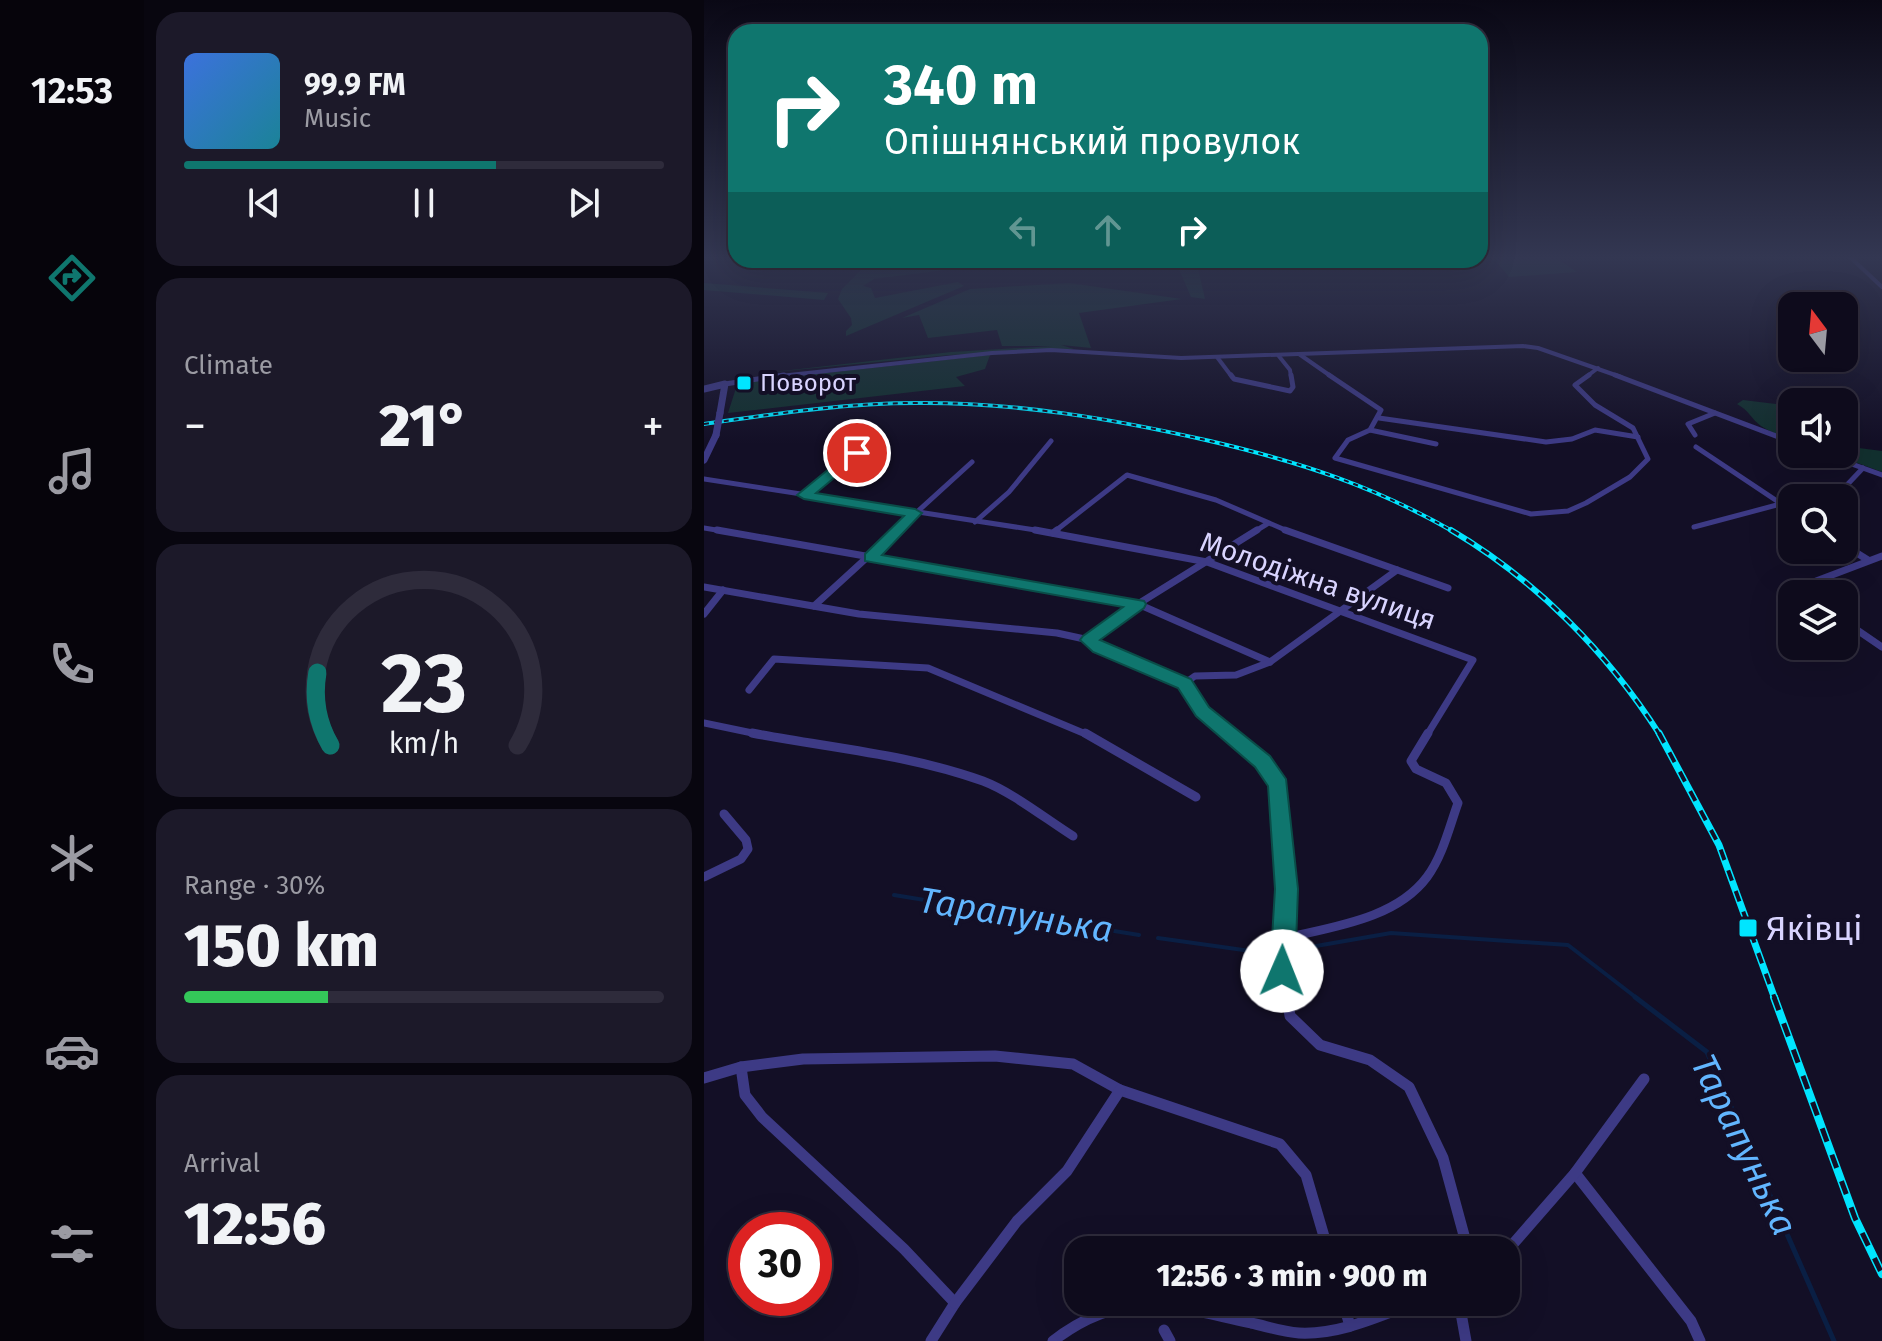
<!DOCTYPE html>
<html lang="en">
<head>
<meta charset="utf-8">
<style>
  :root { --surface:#0e0b1c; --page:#1c1929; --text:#f1f3f6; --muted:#9b9ba3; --line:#2e2b3b; --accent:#0f766e }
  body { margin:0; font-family:"Fira Sans",sans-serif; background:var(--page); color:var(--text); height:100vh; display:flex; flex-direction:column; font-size:30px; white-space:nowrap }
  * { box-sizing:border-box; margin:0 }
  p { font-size:26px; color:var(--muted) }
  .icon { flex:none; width:44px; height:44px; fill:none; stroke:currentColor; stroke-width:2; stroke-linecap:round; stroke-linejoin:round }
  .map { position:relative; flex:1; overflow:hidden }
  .panel { display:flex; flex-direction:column; gap:12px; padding:12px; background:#08060f; width:560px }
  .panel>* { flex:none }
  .banner { position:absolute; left:24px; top:24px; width:760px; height:244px; border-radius:24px; box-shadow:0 8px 32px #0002,0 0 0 2px var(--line); background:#0f766e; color:#fff; overflow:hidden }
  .needle { width:52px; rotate:344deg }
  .fabs { position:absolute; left:1074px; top:292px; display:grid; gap:16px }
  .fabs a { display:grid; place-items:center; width:80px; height:80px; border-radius:16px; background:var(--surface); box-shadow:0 8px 32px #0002,0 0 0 2px var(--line); font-size:40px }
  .speed { position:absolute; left:24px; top:1212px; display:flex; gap:16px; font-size:40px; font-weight:700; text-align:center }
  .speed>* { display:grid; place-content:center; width:104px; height:104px; border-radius:50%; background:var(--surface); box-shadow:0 8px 32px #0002,0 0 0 2px var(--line); line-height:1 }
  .speed .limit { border:12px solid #d22; background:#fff; color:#111 }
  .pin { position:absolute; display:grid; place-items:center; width:68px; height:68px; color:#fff; margin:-34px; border:4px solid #fff; border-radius:50%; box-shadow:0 2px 8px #0007 }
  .me { position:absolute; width:88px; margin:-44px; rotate:1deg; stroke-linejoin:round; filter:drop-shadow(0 0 6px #0008) }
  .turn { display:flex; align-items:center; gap:28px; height:168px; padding:0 24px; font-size:36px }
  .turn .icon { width:104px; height:104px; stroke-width:2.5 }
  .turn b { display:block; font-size:56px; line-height:68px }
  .lanes { display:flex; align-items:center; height:76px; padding:0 24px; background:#0003; justify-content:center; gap:40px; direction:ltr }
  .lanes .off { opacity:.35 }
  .big { font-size:60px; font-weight:800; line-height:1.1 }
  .panel .widget { flex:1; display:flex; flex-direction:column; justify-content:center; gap:12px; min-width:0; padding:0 28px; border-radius:24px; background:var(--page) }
  .panel .dial { align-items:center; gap:0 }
  .dial svg { height:208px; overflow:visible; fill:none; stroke:var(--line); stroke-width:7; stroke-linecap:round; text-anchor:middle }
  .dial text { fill:var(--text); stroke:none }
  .song { display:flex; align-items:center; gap:24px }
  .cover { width:96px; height:96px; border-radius:12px; background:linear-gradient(135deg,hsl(220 70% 55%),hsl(190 70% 35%)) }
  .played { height:8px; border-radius:4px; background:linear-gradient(90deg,var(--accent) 65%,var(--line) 65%) }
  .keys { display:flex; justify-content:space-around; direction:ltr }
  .heat { display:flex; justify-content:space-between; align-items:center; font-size:44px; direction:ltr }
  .charge { height:12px; border-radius:6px; background:linear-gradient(90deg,#34c759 30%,var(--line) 0) }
  .trip { position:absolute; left:360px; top:1236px; width:456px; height:80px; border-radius:24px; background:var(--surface); box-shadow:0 8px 32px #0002,0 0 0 2px var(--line); font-weight:800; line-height:80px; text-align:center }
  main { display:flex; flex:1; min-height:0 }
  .menu { display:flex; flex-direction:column; width:144px; justify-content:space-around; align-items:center; background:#06040b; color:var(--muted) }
  .menu .icon { width:56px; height:56px }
  .menu .current { color:var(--accent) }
  .menu b { font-size:36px; color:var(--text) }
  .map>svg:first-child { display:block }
  .green { fill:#12302f }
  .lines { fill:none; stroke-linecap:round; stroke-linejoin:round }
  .stream-far1 { stroke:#0a1f44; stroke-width:4 }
  .stream { stroke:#0a1f44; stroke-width:5 }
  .minor-far4 { stroke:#3d3a85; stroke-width:4 }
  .minor-far3 { stroke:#3d3a85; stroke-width:5 }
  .minor-far2 { stroke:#3d3a85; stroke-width:7 }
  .minor-far1 { stroke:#3d3a85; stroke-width:9 }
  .minor { stroke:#3d3a85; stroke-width:11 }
  .tertiary { stroke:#3d3a85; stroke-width:7 }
  .rail-far3-casing { stroke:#00e5ff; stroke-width:4 }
  .rail-far2-casing { stroke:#00e5ff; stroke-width:6 }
  .rail-far1-casing { stroke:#00e5ff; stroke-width:7 }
  .rail-casing { stroke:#00e5ff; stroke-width:8 }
  .rail-far3 { stroke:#130f26; stroke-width:2; stroke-dasharray:5; stroke-linecap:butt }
  .rail-far2 { stroke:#130f26; stroke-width:3; stroke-dasharray:9; stroke-linecap:butt }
  .rail-far1 { stroke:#130f26; stroke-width:4; stroke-dasharray:11; stroke-linecap:butt }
  .rail { stroke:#130f26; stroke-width:5; stroke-dasharray:14; stroke-linecap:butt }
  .tertiary-bridge { stroke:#3d3a85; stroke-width:7 }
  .route { fill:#0f766e; stroke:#0a4d48; stroke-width:2 }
  .poi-dot { fill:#00e5ff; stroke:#130f26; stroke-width:3 }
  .labels { text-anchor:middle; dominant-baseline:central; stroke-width:8; stroke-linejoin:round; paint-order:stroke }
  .far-poi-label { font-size:24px; fill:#d9d4ff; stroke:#130f26; text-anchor:start }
  .street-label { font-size:28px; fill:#d9d4ff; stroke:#130f26 }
  .near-poi-label { font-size:34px; fill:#d9d4ff; stroke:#130f26; text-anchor:start }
  .near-water-label { font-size:36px; font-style:italic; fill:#62b6ff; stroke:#130f26 }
</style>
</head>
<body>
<main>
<nav class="menu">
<b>12:53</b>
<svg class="icon current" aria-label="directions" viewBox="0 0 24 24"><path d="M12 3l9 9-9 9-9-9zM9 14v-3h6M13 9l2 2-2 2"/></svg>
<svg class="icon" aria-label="music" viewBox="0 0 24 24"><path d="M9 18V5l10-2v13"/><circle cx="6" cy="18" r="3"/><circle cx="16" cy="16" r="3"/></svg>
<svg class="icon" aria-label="phone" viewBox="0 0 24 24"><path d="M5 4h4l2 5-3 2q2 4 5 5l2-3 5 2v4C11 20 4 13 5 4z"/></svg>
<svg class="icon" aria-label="climate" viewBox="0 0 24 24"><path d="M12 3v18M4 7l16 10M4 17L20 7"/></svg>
<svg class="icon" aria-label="car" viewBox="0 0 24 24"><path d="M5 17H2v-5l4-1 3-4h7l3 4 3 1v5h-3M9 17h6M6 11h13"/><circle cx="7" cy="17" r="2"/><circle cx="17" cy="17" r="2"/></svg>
<svg class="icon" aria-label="filters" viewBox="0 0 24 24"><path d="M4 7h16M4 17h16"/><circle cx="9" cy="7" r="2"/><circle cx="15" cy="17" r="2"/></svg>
</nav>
<section class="panel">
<div class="widget">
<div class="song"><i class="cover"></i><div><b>99.9 FM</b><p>Music</p></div></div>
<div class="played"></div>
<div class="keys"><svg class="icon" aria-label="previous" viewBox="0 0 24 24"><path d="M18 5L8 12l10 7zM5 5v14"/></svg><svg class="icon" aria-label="pause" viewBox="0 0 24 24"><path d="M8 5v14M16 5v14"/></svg><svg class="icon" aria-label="next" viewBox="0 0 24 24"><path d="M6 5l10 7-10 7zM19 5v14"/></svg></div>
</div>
<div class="widget"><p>Climate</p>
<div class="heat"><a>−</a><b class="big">21°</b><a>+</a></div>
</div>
<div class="widget dial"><svg viewBox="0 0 100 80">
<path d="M14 69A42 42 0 1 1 86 69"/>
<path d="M14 69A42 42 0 0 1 9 41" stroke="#0f766e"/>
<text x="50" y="56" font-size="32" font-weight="700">23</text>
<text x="50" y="72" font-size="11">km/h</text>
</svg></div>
<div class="widget"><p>Range · 30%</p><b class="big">150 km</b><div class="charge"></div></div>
<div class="widget"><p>Arrival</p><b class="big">12:56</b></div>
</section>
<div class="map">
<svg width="1178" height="1341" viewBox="0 0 1178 1341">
  <rect width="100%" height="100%" fill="#130f26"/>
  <g class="green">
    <polygon points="788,256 849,256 873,272 805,277"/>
    <polygon points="167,260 183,260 179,266 262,260 264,267 170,279 159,286 167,288 171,298 254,282 260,286 142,336 142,331 148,325 147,318 134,299 138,289"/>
    <polygon points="471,260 492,260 501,299 487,297"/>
    <polygon points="0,283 124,293 120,300 0,290"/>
    <polygon points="365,283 478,299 375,313 387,348 357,345 370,349 246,355 60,373 247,352 349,346 298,346 293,330 224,338 215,315 198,318 266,289"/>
    <polygon points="286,355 281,369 252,377 261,386 24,413 32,388 50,381"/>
    <path d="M1039 400 1088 406V439C1078 435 1065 432 1057 426 1046 418 1046 411 1033 404Z"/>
    <polygon points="1140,419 1154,431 1143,439 1147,447 1178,451 1178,472 1129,454 1140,454"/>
  </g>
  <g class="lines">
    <g class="stream-far1">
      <polyline points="190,895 435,935"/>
      <polyline points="454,938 568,954"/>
      <polyline points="589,950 687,933 864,945 934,999"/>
    </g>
    <polyline class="stream" points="931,997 1003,1052 1130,1341"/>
    <g class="minor-far4">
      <polyline points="1145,256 1178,287"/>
      <polyline points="595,354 628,377"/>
      <polyline points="574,355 586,370 587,377"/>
      <polyline points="513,357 528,377"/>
      <polyline points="67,377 288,353 347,350 477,358 819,346 834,348 917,377"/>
      <polyline points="882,377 894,368"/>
    </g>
    <g class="minor-far3">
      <polyline points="527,375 530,379 586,391 589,387 587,375"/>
      <polyline points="625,375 677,410 666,430 644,440 631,458 827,514 864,511 882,503 926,477 944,459 929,428 891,405 871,385 885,375"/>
      <polyline points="911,375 1088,442"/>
      <polyline points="21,384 80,375"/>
      <polyline points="675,418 842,442 868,439 891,430 934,437"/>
      <polyline points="666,430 732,444"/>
      <polyline points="991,435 984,424 1011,413"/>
      <polyline points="992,447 1088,511"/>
      <polyline points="1120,454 1178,475"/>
      <polyline points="0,479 344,532"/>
      <polyline points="100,495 157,448"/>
      <polyline points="1101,498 1141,487 1159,468"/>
      <polyline points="271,522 305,492 347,441"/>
      <polyline points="990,527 1088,501"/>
      <polyline points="0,528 24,532"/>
      <polyline points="191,532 268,462"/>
      <polyline points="350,532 423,475 512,500 586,532"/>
      <polyline points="550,532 563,524"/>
    </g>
    <g class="minor-far2">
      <polyline points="13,530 434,604 566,662"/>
      <polyline points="331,530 503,562 769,660 723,735"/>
      <polyline points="581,530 744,588"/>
      <polyline points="349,533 353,530"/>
      <polyline points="1140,545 1164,560"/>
      <polyline points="0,587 155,614 353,633 385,640 395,648 481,683 499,711 527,735"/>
      <polyline points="1101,594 1097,589 1099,586 1178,556"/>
      <polyline points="110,606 193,530"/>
      <polyline points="0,614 19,590"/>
      <polyline points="1140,621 1178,647"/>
      <polyline points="385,640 434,604 553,530"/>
      <polyline points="481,683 491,676 532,675 566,662 693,570"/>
      <polyline points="45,690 70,659 224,668 384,735"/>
      <polyline points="0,723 58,735"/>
    </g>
    <g class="minor-far1">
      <path d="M48 733C126 748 204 754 279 781 308 792 342 819 369 836"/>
      <polyline points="381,733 492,797"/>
      <polyline points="524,733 558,762 574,784 583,889 578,971 583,999"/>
      <polyline points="0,877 37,859 44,849 42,840 20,814"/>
      <path d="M578 939C626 927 691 920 723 877 739 855 745 828 754 803L742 783 712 769 707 761 724 733"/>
    </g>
    <g class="minor">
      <polyline points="583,997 586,1016 616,1045 666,1060 705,1087 739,1158 764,1250"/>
      <polyline points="37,1067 41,1095 58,1117 200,1249 251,1303 227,1341"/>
      <polyline points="0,1078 37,1067 99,1059 291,1056 369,1064 416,1090 576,1144 602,1175 624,1250"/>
      <polyline points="871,1173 987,1321 996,1341"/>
      <polyline points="802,1252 871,1173 940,1079"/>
      <polyline points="639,1302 646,1326"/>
      <polyline points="755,1302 762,1341"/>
      <polyline points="251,1303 313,1221 363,1171 416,1090"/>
      <polyline points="460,1330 466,1341"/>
      <path d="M349 1341C419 1287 467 1305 547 1323 562 1326 578 1332 595 1333 636 1335 675 1316 713 1302"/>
    </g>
    <g class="tertiary">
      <polyline points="0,389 21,384 16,413"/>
      <polyline points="0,460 12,435"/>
    </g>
    <defs>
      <path id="rail-far3" d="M0 424C70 414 141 403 212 403 312 402 409 419 506 441 596 462 670 486 750 532"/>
      <path id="rail-far2" d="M747 530C832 580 903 652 956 735"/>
      <polyline id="rail-far1" points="955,733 1015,845 1071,999"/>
      <polyline id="rail" points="1070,997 1151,1218 1178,1274"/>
    </defs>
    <use href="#rail-far3" class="rail-far3-casing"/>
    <use href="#rail-far2" class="rail-far2-casing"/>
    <use href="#rail-far1" class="rail-far1-casing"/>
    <use href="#rail" class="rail-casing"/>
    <use href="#rail-far3" class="rail-far3"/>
    <use href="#rail-far2" class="rail-far2"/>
    <use href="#rail-far1" class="rail-far1"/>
    <use href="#rail" class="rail"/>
    <polyline class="tertiary-bridge" points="12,435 16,413"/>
  </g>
  <linearGradient id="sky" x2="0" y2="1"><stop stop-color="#0a0815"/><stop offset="0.58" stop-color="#333752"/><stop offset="1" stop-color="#333752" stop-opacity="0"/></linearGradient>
  <rect width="1178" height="444" fill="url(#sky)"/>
  <polygon class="route" points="148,450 160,453 112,493 211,509 218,513 178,555 440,601 442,604 440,608 396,640 487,679 505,707 566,756 582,779 594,889 591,971 587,979 578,982 569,979 566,971 571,889 564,786 551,767 492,716 474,688 389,652 376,640 379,636 419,607 161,561 161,554 200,516 100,499 93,495"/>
  <g class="poi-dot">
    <rect x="32" y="375" width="16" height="16" rx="4"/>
    <rect x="1034" y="918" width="20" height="20" rx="4"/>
  </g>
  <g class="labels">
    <g class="far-poi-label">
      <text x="56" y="383">Поворот</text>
    </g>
    <g class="street-label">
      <text transform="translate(614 581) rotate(19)">Молодіжна вулиця</text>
    </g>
    <g class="near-poi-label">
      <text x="1062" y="928">Яківці</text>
    </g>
    <g class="near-water-label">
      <text transform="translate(312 915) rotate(9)">Тарапунька</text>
      <text transform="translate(1040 1145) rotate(64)">Тарапунька</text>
    </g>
  </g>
</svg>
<div class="fabs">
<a><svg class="needle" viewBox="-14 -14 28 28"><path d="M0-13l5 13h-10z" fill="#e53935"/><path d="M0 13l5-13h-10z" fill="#9b9ba3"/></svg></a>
<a><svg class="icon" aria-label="sound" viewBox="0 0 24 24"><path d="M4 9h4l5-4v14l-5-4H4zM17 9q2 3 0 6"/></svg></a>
<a><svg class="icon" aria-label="search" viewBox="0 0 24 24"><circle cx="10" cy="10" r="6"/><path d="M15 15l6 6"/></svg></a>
<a><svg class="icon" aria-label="layers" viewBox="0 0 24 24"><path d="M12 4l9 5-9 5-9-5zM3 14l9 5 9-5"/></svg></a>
</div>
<div class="speed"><div class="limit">30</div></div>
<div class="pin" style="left:153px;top:453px;background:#d93025"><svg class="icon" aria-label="arrive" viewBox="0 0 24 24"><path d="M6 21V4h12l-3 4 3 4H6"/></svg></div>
<svg class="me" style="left:578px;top:971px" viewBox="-20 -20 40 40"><circle r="19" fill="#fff"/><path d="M0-13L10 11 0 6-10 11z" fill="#0f766e"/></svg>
<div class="trip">12:56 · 3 min · 900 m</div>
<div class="banner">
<div class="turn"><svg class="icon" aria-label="right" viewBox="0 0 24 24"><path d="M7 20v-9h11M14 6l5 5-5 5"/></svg><div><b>340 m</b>Опішнянський провулок</div></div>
<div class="lanes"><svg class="icon off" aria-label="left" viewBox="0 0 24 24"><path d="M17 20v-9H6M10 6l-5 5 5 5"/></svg><svg class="icon off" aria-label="ahead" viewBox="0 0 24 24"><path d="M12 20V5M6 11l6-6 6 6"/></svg><svg class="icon" aria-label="right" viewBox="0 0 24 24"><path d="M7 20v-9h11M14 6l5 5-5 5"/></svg></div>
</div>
</div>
</main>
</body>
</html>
